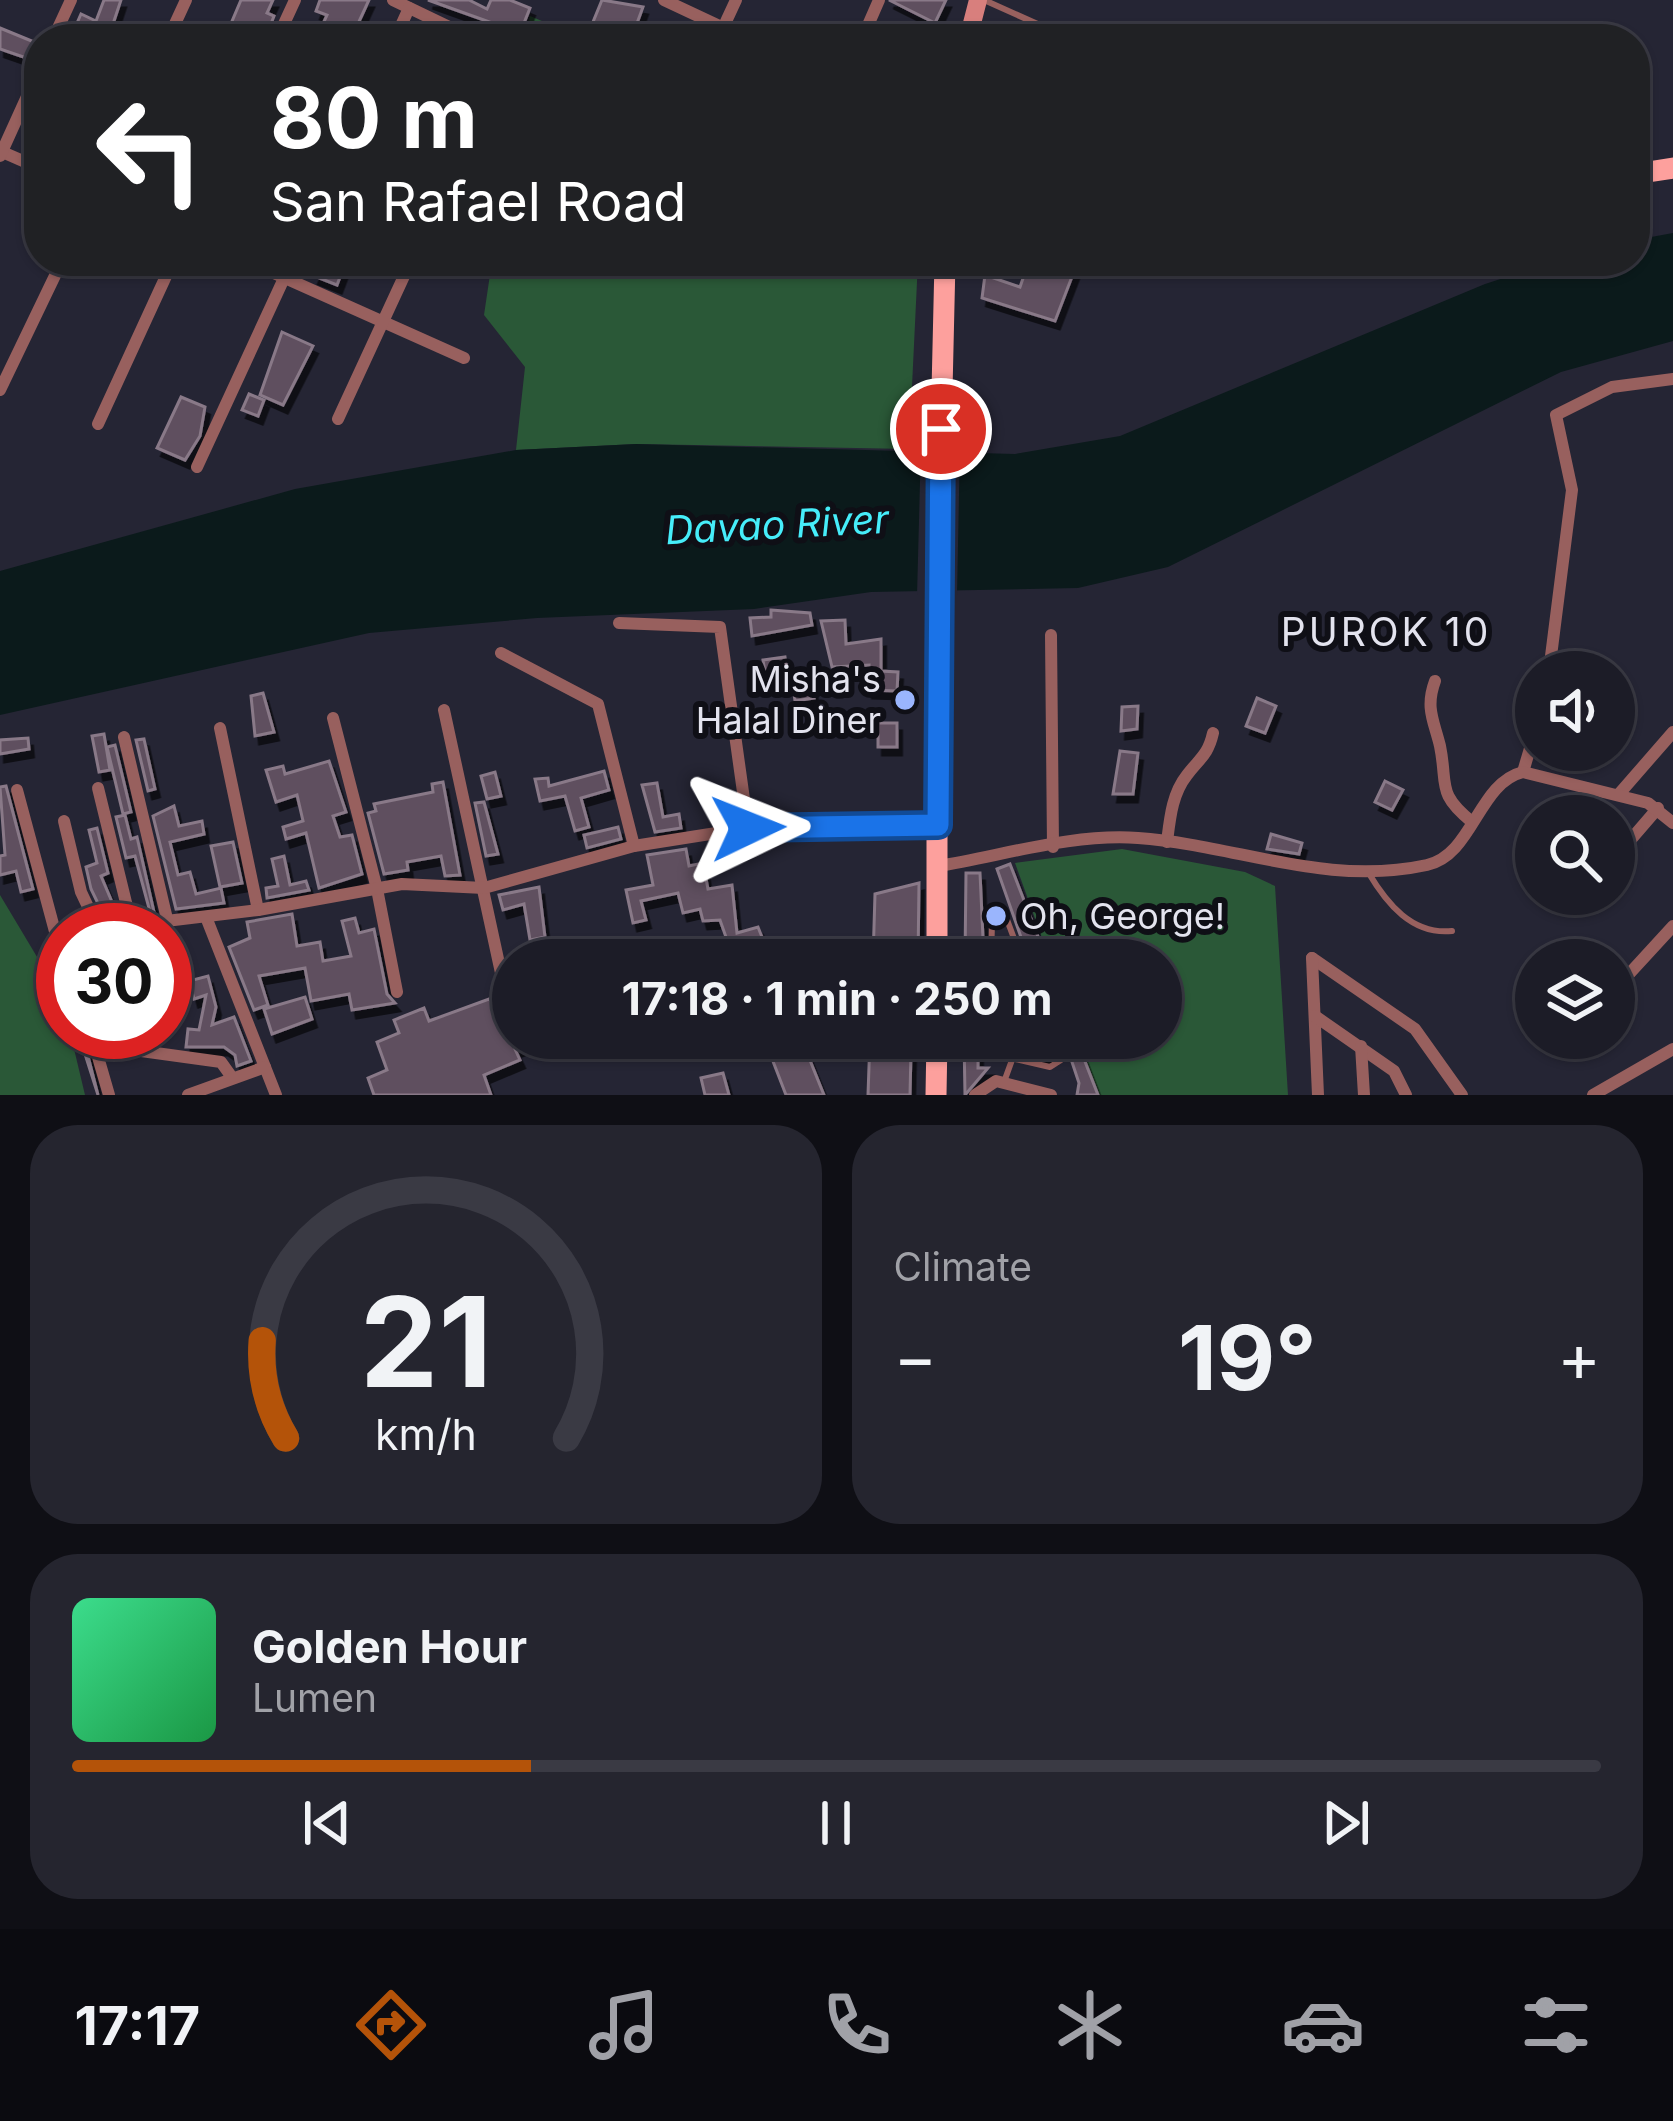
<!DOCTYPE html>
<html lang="en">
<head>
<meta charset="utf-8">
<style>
  :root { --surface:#1c1c27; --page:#25252f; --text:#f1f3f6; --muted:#a0a1a7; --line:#3a3a44; --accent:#b45309 }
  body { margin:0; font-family:Inter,sans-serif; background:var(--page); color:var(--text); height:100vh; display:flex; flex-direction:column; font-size:45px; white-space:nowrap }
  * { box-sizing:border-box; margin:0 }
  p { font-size:39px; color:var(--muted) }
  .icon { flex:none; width:66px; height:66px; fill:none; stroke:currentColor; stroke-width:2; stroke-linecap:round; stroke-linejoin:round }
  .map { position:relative; height:1095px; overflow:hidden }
  .sheet { display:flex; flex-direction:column; gap:30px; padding:30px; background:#0f0f15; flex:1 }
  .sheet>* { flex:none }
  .banner { position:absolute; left:24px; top:24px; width:1626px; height:252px; border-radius:48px; box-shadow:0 3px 9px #0004,0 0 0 3px var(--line); background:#202124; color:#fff; overflow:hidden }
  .fabs { position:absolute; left:1515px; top:651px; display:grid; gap:24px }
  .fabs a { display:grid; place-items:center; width:120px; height:120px; border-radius:50%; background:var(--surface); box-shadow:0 3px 9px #0004,0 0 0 3px var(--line); font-size:60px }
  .speed { position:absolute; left:36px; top:903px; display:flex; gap:24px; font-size:60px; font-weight:700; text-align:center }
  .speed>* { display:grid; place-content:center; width:156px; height:156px; border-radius:50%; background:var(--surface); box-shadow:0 3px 9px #0004,0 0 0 3px var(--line); line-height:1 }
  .speed .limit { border:18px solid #d22; background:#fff; color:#111 }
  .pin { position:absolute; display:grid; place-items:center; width:102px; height:102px; color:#fff; margin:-51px; border:6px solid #fff; border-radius:50%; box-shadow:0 3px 12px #0007 }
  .me { position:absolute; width:132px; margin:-66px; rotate:88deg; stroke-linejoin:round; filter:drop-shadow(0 0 9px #0008) }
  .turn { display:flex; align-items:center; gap:42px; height:252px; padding:0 48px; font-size:54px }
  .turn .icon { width:156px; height:156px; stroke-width:2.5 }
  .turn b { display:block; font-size:84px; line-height:102px }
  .big { font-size:90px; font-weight:700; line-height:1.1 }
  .sheet .tile { flex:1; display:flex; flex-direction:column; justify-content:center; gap:18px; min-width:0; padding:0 42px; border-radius:48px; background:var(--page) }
  .sheet .dial { align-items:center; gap:0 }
  .dial svg { height:312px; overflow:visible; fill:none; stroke:var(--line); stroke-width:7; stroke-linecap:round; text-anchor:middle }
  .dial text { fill:var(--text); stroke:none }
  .song { display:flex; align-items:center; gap:36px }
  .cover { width:144px; height:144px; border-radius:18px; background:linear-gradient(135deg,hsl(150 70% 55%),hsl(140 70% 35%)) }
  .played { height:12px; border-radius:6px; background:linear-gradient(90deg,var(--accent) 30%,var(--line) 30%) }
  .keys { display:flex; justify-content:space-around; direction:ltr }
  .heat { display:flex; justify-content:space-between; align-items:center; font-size:66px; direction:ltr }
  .sheet .tiles { flex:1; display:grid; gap:30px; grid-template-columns:1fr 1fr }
  .tile:last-child { grid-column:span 2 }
  .trip { position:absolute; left:492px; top:939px; width:690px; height:120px; border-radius:60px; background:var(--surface); box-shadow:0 3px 9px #0004,0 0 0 3px var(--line); font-weight:700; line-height:120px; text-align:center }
  .menu { display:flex; height:192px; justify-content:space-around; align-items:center; background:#0b0b10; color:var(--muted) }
  .menu .icon { width:84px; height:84px }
  .menu .on { color:var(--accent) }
  .menu b { font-size:54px; color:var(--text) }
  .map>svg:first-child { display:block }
  .green { fill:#2a5837 }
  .water { fill:#0b1a1b }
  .pier { fill:#252534 }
  .building { fill:#5f505e; stroke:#897988; stroke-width:3; filter:url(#shadow) }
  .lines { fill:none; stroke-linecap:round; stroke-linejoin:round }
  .lane { stroke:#98605e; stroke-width:6 }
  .street { stroke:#98605e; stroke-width:12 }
  .secondary { stroke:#d87f7d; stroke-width:18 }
  .primary { stroke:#fda09d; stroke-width:21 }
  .route-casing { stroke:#114b97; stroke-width:30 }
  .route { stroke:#1a73e8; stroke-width:21 }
  .poi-dot { fill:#9ab5fd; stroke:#0f0f16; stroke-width:4.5 }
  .labels { text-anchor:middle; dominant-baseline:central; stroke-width:12; stroke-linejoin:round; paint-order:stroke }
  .poi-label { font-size:36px; fill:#e3e3ee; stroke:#0f0f16; text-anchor:end }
  .water-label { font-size:39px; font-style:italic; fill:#46edfa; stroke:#0f0f16 }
  .neighbourhood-label { font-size:39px; letter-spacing:3px; fill:#e3e3ee; stroke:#0f0f16 }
</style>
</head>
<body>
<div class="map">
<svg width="1673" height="1095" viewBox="0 0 1673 1095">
  <defs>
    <filter id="shadow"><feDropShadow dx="4.5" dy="8" stdDeviation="0" flood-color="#0009"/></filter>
  </defs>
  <rect width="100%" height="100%" fill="#252534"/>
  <g class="green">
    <polygon points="530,16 585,39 527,39"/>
    <polygon points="492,261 918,261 909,449 636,444 516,450 525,367 484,315"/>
    <polygon points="1122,849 1245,872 1275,886 1288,1095 1099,1095 1078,1038 1161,1038 1161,960 1050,960 1015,863"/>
    <polygon points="0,895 55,987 63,1032 70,1032 85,1095 0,1095"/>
  </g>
  <polygon class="water" points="1673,233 1673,341 1561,372 1168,567 1078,588 871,592 754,609 537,618 369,633 0,715 0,571 295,489 516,450 636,444 1015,454 1120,436 1485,284 1556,261 1635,261 1635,240"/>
  <polygon class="pier" points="921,444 960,445 957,596 917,596"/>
  <g class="building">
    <polygon points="104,0 121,0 108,39 70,39 81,14 96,21"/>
    <polygon points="241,0 273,0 267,13 274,16 265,39 230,26"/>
    <polygon points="320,0 369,0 351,39 316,39 327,15 316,11"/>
    <polygon points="428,0 469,0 487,9 491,0 510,0 530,8 520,33"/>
    <polygon points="602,0 643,7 636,26 668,39 605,39 609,29 593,22"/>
    <polygon points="889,0 946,0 935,23"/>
    <polygon points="1000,23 1040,38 1040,39 992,39"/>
    <polygon points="0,28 39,44 35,61 0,49"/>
    <polygon points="321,261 346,261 337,285 314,276"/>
    <polygon points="1029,261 1078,261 1055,321 982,298 985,275 1020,287"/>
    <polygon points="282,332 313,346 283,405 260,395"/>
    <polygon points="249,394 264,400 258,416 242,410"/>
    <polygon points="181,397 205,407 200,436 185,460 157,448"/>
    <polygon points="771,610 810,613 812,625 752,636 750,618 771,617"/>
    <polygon points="845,620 846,644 881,639 881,671 898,672 897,691 868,690 869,665 832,667 821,621"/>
    <polygon points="785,657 788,676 766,679 763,660"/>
    <polygon points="810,674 814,698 795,701 792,676"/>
    <polygon points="263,693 274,732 255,736 251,696"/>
    <polygon points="1257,698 1276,706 1265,733 1246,726"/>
    <polygon points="1138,706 1137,729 1121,731 1122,707"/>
    <rect x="878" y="723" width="19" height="24"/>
    <polygon points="104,734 110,770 99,772 92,736"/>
    <polygon points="28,738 29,749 0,754 0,740"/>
    <polygon points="144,739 155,789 148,791 136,740"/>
    <polygon points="115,745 131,812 123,814 107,747"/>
    <polygon points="1120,751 1138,753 1133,794 1113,794"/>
    <polygon points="329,761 346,812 333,816 340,837 352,835 362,874 319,888 306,833 286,839 283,827 303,821 297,795 276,802 266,770 283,766 285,774"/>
    <polygon points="604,771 609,790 581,798 589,827 575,831 565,796 540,801 535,779 548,778 549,786"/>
    <polygon points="495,772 501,796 487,799 481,776"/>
    <polygon points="1385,781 1403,790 1392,810 1375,802"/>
    <polygon points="443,782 460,875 445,876 441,856 407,862 408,870 384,874 368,813 376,811 374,804 433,792 432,784"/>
    <polygon points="657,783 663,817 679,814 681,828 655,832 642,785"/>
    <polygon points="6,786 33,889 21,892 16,871 0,875 0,856 5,855 0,787"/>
    <polygon points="484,802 498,854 486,856 475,803"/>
    <polygon points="174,806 179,826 202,821 204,834 170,842 178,875 190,872 196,894 221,888 224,903 176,909 153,816"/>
    <polygon points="125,815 131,839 137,837 154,912 150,912 135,856 126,858 116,817"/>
    <polygon points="618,827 621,839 587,848 584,835"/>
    <polygon points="97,828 108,873 101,876 118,916 105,918 91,889 86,867 97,863 89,830"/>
    <polygon points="1271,834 1302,843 1299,854 1267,849"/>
    <polygon points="233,842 242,883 220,887 211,846"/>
    <polygon points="686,849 689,866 703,863 708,889 732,885 737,933 758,927 771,960 734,960 720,920 703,921 700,909 683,913 678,893 641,901 646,920 633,923 626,890 653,885 647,855"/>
    <polygon points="284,856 290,885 306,881 309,890 267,898 266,888 278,886 272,859"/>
    <polygon points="1010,864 1047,960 1029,960 997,869"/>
    <polygon points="966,873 980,873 984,960 965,960"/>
    <polygon points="919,883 918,960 873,960 875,894"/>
    <polygon points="539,887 545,937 530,940 524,904 503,910 499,895"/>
    <polygon points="292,914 297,946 320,942 323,961 351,956 342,921 355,918 359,933 374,929 387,994 395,1003 352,1010 349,994 311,1001 305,968 259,976 268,1005 254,1010 229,947 250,938 247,922"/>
    <polygon points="208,976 216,1007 212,1025 234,1017 251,1061 237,1066 235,1055 224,1047 186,1047 188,1029 199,1030 206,995 194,999 189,981"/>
    <polygon points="305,997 312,1019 272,1034 264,1009"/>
    <polygon points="489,999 506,1018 513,1015 513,1038 520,1047 515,1049 520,1060 484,1075 491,1095 374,1095 368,1078 387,1070 377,1042 399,1033 394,1020 424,1008 429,1021"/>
    <polygon points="78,1032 95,1032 88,1056 98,1095"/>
    <polygon points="764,1038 801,1038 824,1095 786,1095"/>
    <polygon points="870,1038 917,1038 917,1051 911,1051 910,1095 868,1095"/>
    <polygon points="964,1038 978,1038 978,1068 988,1068 965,1095"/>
    <polygon points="1028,1038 1049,1038 1052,1056 1035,1056"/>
    <polygon points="1064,1038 1098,1038 1079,1046 1098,1095 1077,1095 1079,1083"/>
    <polygon points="723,1073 729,1095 705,1095 701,1078"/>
  </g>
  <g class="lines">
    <g class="lane">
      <polyline points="984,0 1071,39"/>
      <path d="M1368 872C1387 904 1412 935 1452 931"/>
      <polyline points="991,960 992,923 999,913 1006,917 1022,960"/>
      <polyline points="993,1038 1002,1056 1050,1067 1061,1060 1056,1038"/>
      <polyline points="1004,1082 1020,1038"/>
    </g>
    <g class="street">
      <polyline points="393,0 474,39"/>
      <polyline points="664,0 747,39"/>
      <polyline points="723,28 736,0"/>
      <polyline points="53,39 71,0"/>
      <polyline points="168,39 186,0"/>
      <polyline points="277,39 295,0"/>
      <polyline points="395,39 409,8"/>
      <polyline points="862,39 879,0"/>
      <polyline points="0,151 39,168"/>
      <polyline points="0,156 39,70"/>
      <polyline points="247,261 464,358"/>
      <polyline points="0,390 62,261"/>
      <polyline points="338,419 411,261"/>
      <polyline points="98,424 173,261"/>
      <polyline points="197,467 292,261"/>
      <polyline points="619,623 720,627 748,828"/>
      <polyline points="1051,635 1053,847"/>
      <polyline points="501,653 598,704 634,846"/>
      <polyline points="1549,672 1572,490 1556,415 1612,387 1673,379"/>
      <path d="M1435 681C1425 708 1434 721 1440 746 1448 785 1436 793 1472 822"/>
      <polyline points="444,710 508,1005"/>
      <polyline points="333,718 377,889 397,992"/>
      <polyline points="220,728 258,910"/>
      <polyline points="124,737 167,919"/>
      <polyline points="1523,772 1536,728"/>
      <polyline points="98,788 131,923"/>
      <polyline points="17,790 57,939 63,938"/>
      <polyline points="1619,794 1673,732"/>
      <polyline points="64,821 81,892 98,928"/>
      <path d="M1167 842C1170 818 1172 794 1187 775 1200 758 1208 755 1213 733"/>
      <polyline points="1614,859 1658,808"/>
      <path d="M938 866C1001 856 1073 833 1138 838 1237 845 1325 887 1427 865 1473 855 1478 783 1523 772L1648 803 1673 823"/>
      <polyline points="1561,902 1574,894"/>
      <polyline points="206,917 276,1095"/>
      <polyline points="91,930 258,910 402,884 484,888 634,846 748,828 938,825"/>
      <polyline points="1312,958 1415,1029 1462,1095"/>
      <polyline points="1312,958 1318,1095"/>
      <polyline points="1618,986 1673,926"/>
      <polyline points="1315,1016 1394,1071 1406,1095"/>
      <polyline points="1361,1046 1364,1095"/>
      <polyline points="109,1095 98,1057 105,1046 221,1062 231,1076"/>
      <polyline points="188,1095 265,1067"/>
      <polyline points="975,1095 996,1081 1051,1095"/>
      <polyline points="1593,1095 1673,1049"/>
    </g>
    <polyline class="secondary" points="968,39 978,0"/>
    <g class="primary">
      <polyline points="1635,174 1673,168"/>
      <polyline points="1313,261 1355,268 1399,261"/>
      <polyline points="937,960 937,607 945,261"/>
      <polyline points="936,1095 937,1038"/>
    </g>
  </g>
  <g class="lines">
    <defs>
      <polyline id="route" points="748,828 938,825 941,429"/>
    </defs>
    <use href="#route" class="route-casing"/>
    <use href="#route" class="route"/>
  </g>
  <g class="poi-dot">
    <circle cx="905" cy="700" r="12"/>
    <circle cx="996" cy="916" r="12"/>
  </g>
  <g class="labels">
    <g class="poi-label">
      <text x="881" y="679">Misha's<tspan x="881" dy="41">Halal Diner</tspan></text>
      <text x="1020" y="916" text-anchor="start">Oh, George!</text>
    </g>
    <g class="water-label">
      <text transform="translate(777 524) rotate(-3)">Davao River</text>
    </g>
    <g class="neighbourhood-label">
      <text x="1386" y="631">PUROK 10</text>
    </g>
  </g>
</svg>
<div class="fabs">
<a><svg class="icon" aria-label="sound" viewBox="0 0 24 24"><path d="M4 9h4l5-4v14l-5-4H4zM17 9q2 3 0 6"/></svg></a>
<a><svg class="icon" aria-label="search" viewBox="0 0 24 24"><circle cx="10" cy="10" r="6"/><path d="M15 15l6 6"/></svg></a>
<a><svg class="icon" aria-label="layers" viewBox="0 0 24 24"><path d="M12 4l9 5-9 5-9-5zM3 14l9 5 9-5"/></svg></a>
</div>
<div class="speed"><div class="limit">30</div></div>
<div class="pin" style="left:941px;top:429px;background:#d93025"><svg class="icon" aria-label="arrive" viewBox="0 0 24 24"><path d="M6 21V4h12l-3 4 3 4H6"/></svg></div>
<svg class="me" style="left:748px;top:828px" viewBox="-20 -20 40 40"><path d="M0-17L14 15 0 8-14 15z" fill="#1a73e8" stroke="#fff" stroke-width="4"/></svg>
<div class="trip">17:18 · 1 min · 250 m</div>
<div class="banner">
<div class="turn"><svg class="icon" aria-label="left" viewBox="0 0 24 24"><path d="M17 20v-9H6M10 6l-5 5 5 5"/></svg><div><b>80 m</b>San Rafael Road</div></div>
</div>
</div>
<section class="sheet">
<div class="tiles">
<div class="tile dial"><svg viewBox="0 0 100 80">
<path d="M14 69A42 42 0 1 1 86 69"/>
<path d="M14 69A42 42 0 0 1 8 44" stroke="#b45309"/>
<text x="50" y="56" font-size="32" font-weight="700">21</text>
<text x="50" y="72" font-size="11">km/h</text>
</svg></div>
<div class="tile"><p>Climate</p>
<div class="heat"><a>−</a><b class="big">19°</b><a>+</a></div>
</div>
<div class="tile">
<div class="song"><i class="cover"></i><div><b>Golden Hour</b><p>Lumen</p></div></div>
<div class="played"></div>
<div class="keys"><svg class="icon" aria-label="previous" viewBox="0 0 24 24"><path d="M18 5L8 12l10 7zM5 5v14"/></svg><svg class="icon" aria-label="pause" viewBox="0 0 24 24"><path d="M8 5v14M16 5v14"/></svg><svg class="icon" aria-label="next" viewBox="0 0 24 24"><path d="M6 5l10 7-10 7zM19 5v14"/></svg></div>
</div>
</div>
</section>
<nav class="menu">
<b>17:17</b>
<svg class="icon on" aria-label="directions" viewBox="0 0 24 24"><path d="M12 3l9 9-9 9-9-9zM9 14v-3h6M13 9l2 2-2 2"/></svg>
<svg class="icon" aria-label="music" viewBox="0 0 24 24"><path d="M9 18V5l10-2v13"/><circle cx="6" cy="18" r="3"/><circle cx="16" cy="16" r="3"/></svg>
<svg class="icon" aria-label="phone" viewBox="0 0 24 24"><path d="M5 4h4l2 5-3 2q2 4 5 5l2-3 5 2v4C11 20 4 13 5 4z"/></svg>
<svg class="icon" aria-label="climate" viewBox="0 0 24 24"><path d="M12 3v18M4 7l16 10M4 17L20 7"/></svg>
<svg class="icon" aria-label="car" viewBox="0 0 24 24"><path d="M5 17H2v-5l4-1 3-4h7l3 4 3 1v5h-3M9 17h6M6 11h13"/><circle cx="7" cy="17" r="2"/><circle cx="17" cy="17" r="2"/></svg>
<svg class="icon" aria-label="filters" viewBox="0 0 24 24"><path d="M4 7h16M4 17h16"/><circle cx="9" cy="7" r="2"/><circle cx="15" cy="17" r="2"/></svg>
</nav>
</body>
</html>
